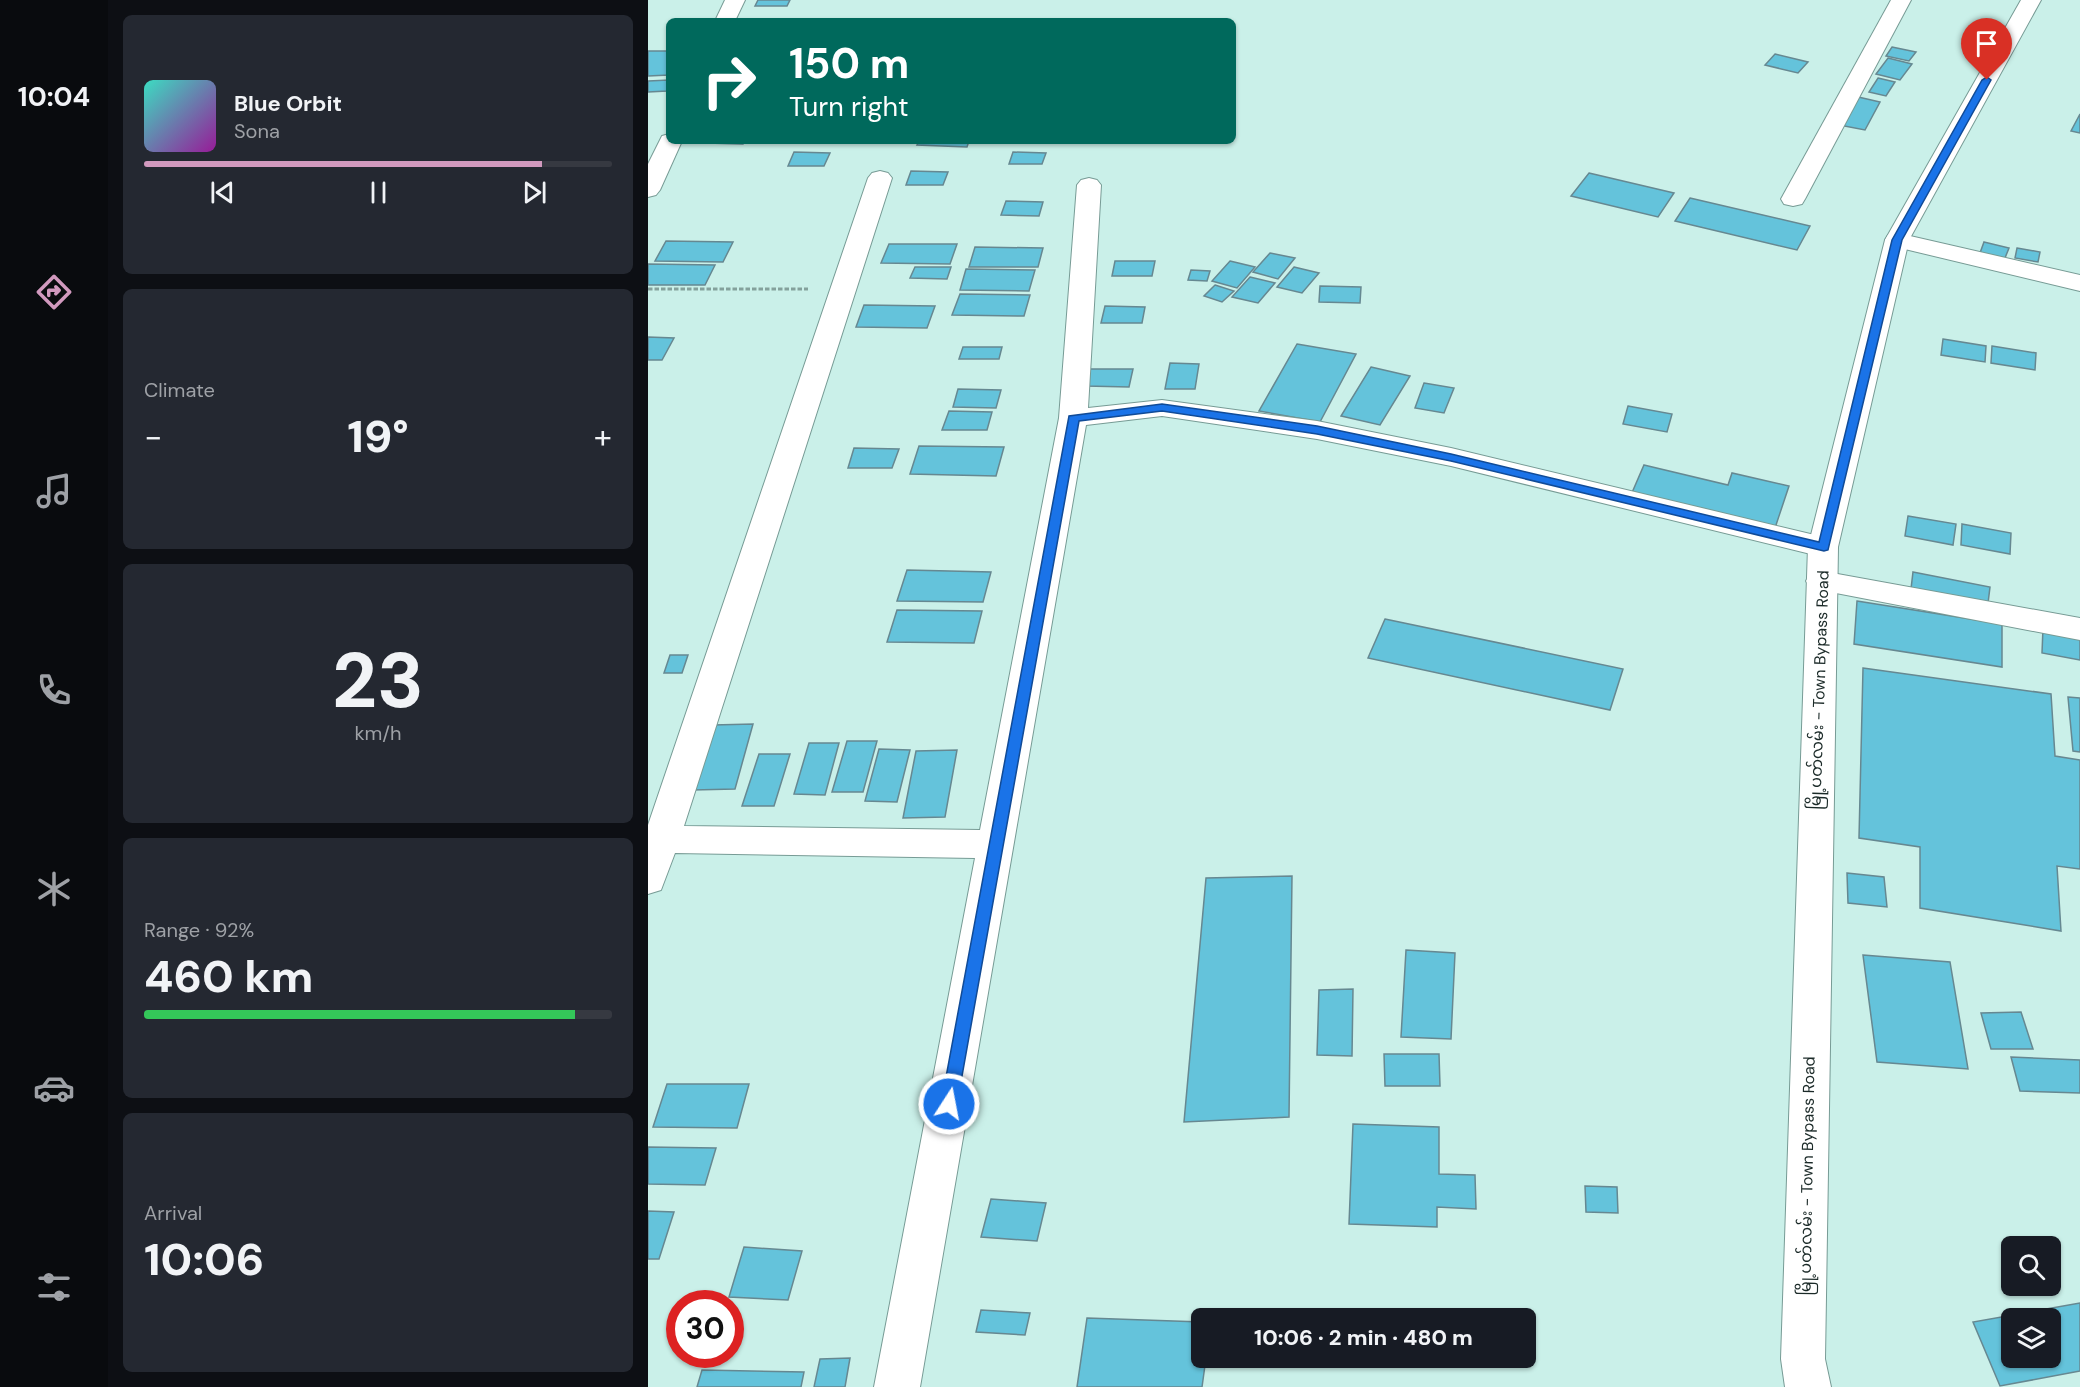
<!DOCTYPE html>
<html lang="en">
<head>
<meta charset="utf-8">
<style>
  :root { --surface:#171b24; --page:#242831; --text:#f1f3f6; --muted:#9ea1a6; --line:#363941; --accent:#d199be }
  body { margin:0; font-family:"DM Sans","Noto Sans Myanmar",sans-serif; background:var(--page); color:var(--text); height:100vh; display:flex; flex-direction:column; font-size:22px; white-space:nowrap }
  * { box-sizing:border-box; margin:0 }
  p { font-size:20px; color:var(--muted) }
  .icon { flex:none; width:33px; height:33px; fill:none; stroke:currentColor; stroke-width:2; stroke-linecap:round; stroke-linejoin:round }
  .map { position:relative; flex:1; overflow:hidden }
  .panel { display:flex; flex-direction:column; gap:15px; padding:15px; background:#0d0f14; width:540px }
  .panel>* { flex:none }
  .guide { position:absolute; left:18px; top:18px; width:570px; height:126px; border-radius:9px; box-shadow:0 2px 4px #0004; background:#00695c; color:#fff; overflow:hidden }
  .tools { position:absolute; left:1353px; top:1236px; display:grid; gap:12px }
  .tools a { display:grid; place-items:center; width:60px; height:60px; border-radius:9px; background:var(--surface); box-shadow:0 2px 4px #0004; font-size:30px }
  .speed { position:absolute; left:18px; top:1290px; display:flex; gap:12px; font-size:30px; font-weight:700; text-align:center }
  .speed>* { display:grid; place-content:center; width:78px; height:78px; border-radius:50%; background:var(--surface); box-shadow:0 2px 4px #0004; line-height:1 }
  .speed .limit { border:9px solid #d22; background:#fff; color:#111 }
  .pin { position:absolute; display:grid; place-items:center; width:51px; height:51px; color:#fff; margin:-62px -26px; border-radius:50% 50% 50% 0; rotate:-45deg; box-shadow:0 0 6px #0007 }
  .pin .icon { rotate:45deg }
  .me { position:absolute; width:66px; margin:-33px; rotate:11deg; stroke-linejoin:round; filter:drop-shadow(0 0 4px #0008) }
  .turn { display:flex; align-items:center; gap:21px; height:126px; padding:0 24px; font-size:27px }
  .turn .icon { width:78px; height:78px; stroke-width:2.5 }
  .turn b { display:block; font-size:42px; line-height:51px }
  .big { font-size:45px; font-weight:800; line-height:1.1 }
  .panel .card { flex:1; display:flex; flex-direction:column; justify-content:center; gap:9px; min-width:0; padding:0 21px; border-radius:9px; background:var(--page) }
  .panel .dial { align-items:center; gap:0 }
  .dial b { font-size:78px; line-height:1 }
  .song { display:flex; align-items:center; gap:18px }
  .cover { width:72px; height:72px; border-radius:9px; background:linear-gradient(135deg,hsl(170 70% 55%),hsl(300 70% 35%)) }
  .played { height:6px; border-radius:3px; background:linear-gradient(90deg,var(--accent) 85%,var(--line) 85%) }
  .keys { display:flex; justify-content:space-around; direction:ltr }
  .heat { display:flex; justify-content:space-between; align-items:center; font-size:33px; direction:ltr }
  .charge { height:9px; border-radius:4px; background:linear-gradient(90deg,#34c759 92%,var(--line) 0) }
  .trip { position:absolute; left:543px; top:1308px; width:345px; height:60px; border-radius:9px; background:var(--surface); box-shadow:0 2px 4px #0004; font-weight:800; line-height:60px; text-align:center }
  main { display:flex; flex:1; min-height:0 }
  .tab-bar { display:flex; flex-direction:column; width:108px; justify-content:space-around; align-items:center; background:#090b0e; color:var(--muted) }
  .tab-bar .icon { width:42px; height:42px }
  .tab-bar .selected { color:var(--accent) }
  .tab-bar b { font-size:27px; color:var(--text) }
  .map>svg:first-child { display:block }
  .building { fill:#64c3db; stroke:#668891; stroke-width:1.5; fill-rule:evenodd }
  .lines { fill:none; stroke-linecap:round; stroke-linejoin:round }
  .street-casing { stroke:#779b95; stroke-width:2 }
  .secondary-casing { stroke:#779b95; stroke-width:2 }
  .path { stroke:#84a19c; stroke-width:3; stroke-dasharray:4.5 2; stroke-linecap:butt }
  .street { fill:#fff; fill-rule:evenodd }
  .secondary { fill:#fff; fill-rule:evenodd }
  .route { fill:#1a73e8; stroke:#114b97; stroke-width:1.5 }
  .labels { text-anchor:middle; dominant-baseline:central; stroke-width:4.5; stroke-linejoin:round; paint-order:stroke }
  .street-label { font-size:16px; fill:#1b2a28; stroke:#fff }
</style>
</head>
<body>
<main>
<nav class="tab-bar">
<b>10:04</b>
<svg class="icon selected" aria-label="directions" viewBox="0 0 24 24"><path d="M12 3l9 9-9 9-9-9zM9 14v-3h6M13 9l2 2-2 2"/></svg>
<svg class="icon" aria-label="music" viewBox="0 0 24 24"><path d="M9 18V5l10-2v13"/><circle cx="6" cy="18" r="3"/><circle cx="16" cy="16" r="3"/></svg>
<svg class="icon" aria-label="phone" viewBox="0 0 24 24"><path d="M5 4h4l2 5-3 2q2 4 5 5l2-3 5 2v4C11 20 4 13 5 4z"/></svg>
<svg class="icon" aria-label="climate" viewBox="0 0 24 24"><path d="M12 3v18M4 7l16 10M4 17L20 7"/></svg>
<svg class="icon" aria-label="car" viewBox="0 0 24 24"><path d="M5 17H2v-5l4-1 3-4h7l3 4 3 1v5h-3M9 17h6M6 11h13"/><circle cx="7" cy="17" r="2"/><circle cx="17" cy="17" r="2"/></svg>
<svg class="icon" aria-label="filters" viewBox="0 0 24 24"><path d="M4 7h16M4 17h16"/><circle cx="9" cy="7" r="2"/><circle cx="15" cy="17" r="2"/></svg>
</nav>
<section class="panel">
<div class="card">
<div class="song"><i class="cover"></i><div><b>Blue Orbit</b><p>Sona</p></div></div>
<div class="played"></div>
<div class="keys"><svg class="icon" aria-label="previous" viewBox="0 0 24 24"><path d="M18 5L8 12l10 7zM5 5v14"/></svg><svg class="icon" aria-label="pause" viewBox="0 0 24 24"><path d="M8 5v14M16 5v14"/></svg><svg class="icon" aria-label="next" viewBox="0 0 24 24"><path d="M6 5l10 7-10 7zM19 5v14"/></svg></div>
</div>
<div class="card"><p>Climate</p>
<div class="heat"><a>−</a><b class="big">19°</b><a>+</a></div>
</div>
<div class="card dial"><b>23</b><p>km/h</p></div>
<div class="card"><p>Range · 92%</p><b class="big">460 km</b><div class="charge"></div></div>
<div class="card"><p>Arrival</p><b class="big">10:06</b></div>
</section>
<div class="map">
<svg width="1432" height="1387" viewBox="0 0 1432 1387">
  <rect width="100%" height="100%" fill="#caf0e9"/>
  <g class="building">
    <polygon points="110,0 142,0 139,6 107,6"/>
    <polygon points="1244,47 1268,52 1261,61 1238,56"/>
    <polygon points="0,51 21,51 21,75 0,76"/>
    <polygon points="1127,54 1160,62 1150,73 1117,65"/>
    <polygon points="1240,58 1264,64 1252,80 1228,74"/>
    <polygon points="1230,78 1247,82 1238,96 1221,92"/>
    <polygon points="21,80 19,91 0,92 0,81"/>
    <polygon points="1206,96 1232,102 1217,130 1191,125"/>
    <polygon points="1432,114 1432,133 1423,131"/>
    <polygon points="60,141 96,141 95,144 59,143"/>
    <polygon points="271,141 321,141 319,147 269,145"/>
    <polygon points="146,152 182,153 176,166 140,166"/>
    <polygon points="365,152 398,153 394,164 361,164"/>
    <polygon points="263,171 300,172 295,185 258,185"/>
    <polygon points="941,173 1026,193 1010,217 923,196"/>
    <polygon points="1042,198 1162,226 1149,250 1027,221"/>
    <polygon points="358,201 395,202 391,216 353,215"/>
    <polygon points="18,241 85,242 75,262 7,261"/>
    <polygon points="1336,242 1361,248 1357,258 1332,253"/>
    <polygon points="241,244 309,244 302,264 233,263"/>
    <polygon points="327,247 395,248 390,267 321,267"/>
    <polygon points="1369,248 1392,252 1390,262 1367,258"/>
    <polygon points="622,253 647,258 630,279 605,272"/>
    <polygon points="467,261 507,261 504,276 464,276"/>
    <polygon points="582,261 607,267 589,288 564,281"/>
    <polygon points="0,264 67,265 57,285 0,285"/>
    <polygon points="267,267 303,267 299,279 262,278"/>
    <polygon points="646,267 671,273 654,293 629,287"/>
    <polygon points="318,269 387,270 381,291 312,290"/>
    <polygon points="543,270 562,271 559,281 540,280"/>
    <polygon points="602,277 627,283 610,303 584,297"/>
    <polygon points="567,285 586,291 574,302 556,296"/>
    <polygon points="672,286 713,287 712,303 671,302"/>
    <polygon points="312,294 382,295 376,316 304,315"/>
    <polygon points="216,305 287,306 279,328 208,327"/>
    <polygon points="457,306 497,307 494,323 453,323"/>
    <polygon points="0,337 26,338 14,360 0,360"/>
    <polygon points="1295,339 1338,346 1337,362 1293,355"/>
    <polygon points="649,344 708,354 672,422 611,411"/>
    <polygon points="1344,346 1388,353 1387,370 1343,363"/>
    <polygon points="315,347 354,347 351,359 311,359"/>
    <polygon points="522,363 551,364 547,389 517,389"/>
    <polygon points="723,367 762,376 732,425 693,416"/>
    <polygon points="442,369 485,369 481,387 438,386"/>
    <polygon points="776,383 806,388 796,413 767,408"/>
    <polygon points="310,389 353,390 348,408 305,407"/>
    <polygon points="980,406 1024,414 1019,432 975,424"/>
    <polygon points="301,411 344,412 339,430 294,430"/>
    <polygon points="271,446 356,447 348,476 262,474"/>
    <polygon points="206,448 251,449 244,468 200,468"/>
    <polygon points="996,465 1080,485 1084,473 1141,486 1127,528 983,495"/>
    <polygon points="1260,516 1308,524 1305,545 1257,536"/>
    <polygon points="1314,524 1363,533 1362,554 1313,545"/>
    <polygon points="259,570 343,572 335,602 249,601"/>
    <polygon points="1265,572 1342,587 1340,603 1263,589"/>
    <polygon points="1209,601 1354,624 1354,667 1206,644"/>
    <polygon points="249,610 334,611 326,643 239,642"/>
    <polygon points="737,619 975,669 962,710 720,658"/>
    <polygon points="1395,628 1432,635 1432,660 1394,653"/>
    <polygon points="22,655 40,655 34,673 16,673"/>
    <polygon points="1215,668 1403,694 1407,756 1432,760 1432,869 1409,866 1413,931 1272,908 1272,847 1211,838"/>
    <polygon points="1420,697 1432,698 1432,752 1425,751"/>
    <polygon points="105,724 87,789 45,790 65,725"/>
    <polygon points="199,741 229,741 215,792 184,792"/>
    <polygon points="161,743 191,743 177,795 146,794"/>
    <polygon points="231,749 262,750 249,802 217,801"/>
    <polygon points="309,750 297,817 255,818 268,751"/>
    <polygon points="111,754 142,754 126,806 94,806"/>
    <polygon points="1199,873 1236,877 1239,907 1200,903"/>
    <polygon points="644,876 641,1117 536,1122 558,878"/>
    <polygon points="758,950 807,953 803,1039 753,1037"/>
    <polygon points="1215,955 1302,962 1320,1069 1229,1062"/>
    <polygon points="705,989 704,1056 669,1055 671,990"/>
    <polygon points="1373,1012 1385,1049 1343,1049 1333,1013"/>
    <polygon points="736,1054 791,1054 792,1086 737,1086"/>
    <polygon points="1363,1057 1432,1060 1432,1093 1372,1091"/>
    <polygon points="19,1084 101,1084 89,1128 5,1127"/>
    <polygon points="705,1124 791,1127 791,1174 827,1175 828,1209 789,1207 789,1227 701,1224"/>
    <polygon points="0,1147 68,1148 57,1185 0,1184"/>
    <polygon points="937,1186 969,1187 970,1213 938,1212"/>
    <polygon points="343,1199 398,1203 389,1241 333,1237"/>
    <polygon points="0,1211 26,1212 11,1259 0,1259"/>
    <polygon points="96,1247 154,1251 140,1300 81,1297"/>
    <path d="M1432 1303V1371L1352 1386 1325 1322ZM1364 1318H1402V1358H1364Z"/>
    <polygon points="333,1310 382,1313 377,1335 328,1332"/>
    <polygon points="439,1318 554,1322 554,1358 558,1358 554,1387 429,1387"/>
    <polygon points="202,1358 197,1387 166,1387 172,1359"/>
    <polygon points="54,1370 156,1372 153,1387 49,1387"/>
  </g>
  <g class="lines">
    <defs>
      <g id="street">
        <polygon points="77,0 97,0 87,21 67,21"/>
        <polygon points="1243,0 1263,0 1157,199 1154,204 1145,206 1136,204 1133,199"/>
        <polygon points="21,134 21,141 34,141 12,190 8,195 0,197 0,164 14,136"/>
        <polygon points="232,171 240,173 244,178 36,826 332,830 411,418 429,185 433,180 441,178 449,180 453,185 440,408 514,400 669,421 803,448 1175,537 1186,540 1190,547 1186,554 1175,557 803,466 669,439 514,416 438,425 272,1387 226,1387 327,858 27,853 13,890 0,894 0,825 220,178 224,173"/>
        <polygon points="1249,233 1432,275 1432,291 1240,245 1237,240 1240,235"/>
        <polygon points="1173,571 1432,618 1432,640 1162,588 1158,581 1162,574"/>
      </g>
      <polygon id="secondary" points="1373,0 1393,0 1261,240 1190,547 1177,1359 1183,1387 1137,1387 1133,1359 1160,547 1237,240"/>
    </defs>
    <use href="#street" class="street-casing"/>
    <use href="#secondary" class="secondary-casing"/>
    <polyline class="path" points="0,289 160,289"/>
    <use href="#street" class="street"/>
    <use href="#secondary" class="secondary"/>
  </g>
  <polygon class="route" points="1339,77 1343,80 1254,240 1180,550 1176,551 803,461 669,434 514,411 431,421 309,1104 307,1109 301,1111 295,1109 293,1104 421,416 514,404 669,426 803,454 1171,542 1244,240 1334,80"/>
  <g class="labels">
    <g class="street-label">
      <text transform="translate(1171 690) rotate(-88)">မြို့ပတ်လမ်း - Town Bypass Road</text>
      <text transform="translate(1159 1176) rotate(-89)">မြို့ပတ်လမ်း - Town Bypass Road</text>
    </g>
  </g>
</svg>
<div class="tools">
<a><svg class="icon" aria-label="search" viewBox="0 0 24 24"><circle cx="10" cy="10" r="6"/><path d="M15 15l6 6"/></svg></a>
<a><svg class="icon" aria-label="layers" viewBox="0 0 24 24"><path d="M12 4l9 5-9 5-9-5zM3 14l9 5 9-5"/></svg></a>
</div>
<div class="speed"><div class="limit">30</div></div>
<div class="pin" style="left:1339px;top:80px;background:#d93025"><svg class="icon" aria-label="arrive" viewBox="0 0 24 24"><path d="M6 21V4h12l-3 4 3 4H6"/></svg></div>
<svg class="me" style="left:301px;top:1104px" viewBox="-20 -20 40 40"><circle r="17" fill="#1a73e8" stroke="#fff" stroke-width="3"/><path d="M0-11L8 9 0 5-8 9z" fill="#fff"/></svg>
<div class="trip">10:06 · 2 min · 480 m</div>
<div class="guide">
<div class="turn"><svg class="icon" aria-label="right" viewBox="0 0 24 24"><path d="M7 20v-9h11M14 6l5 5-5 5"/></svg><div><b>150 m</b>Turn right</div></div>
</div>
</div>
</main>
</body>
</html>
